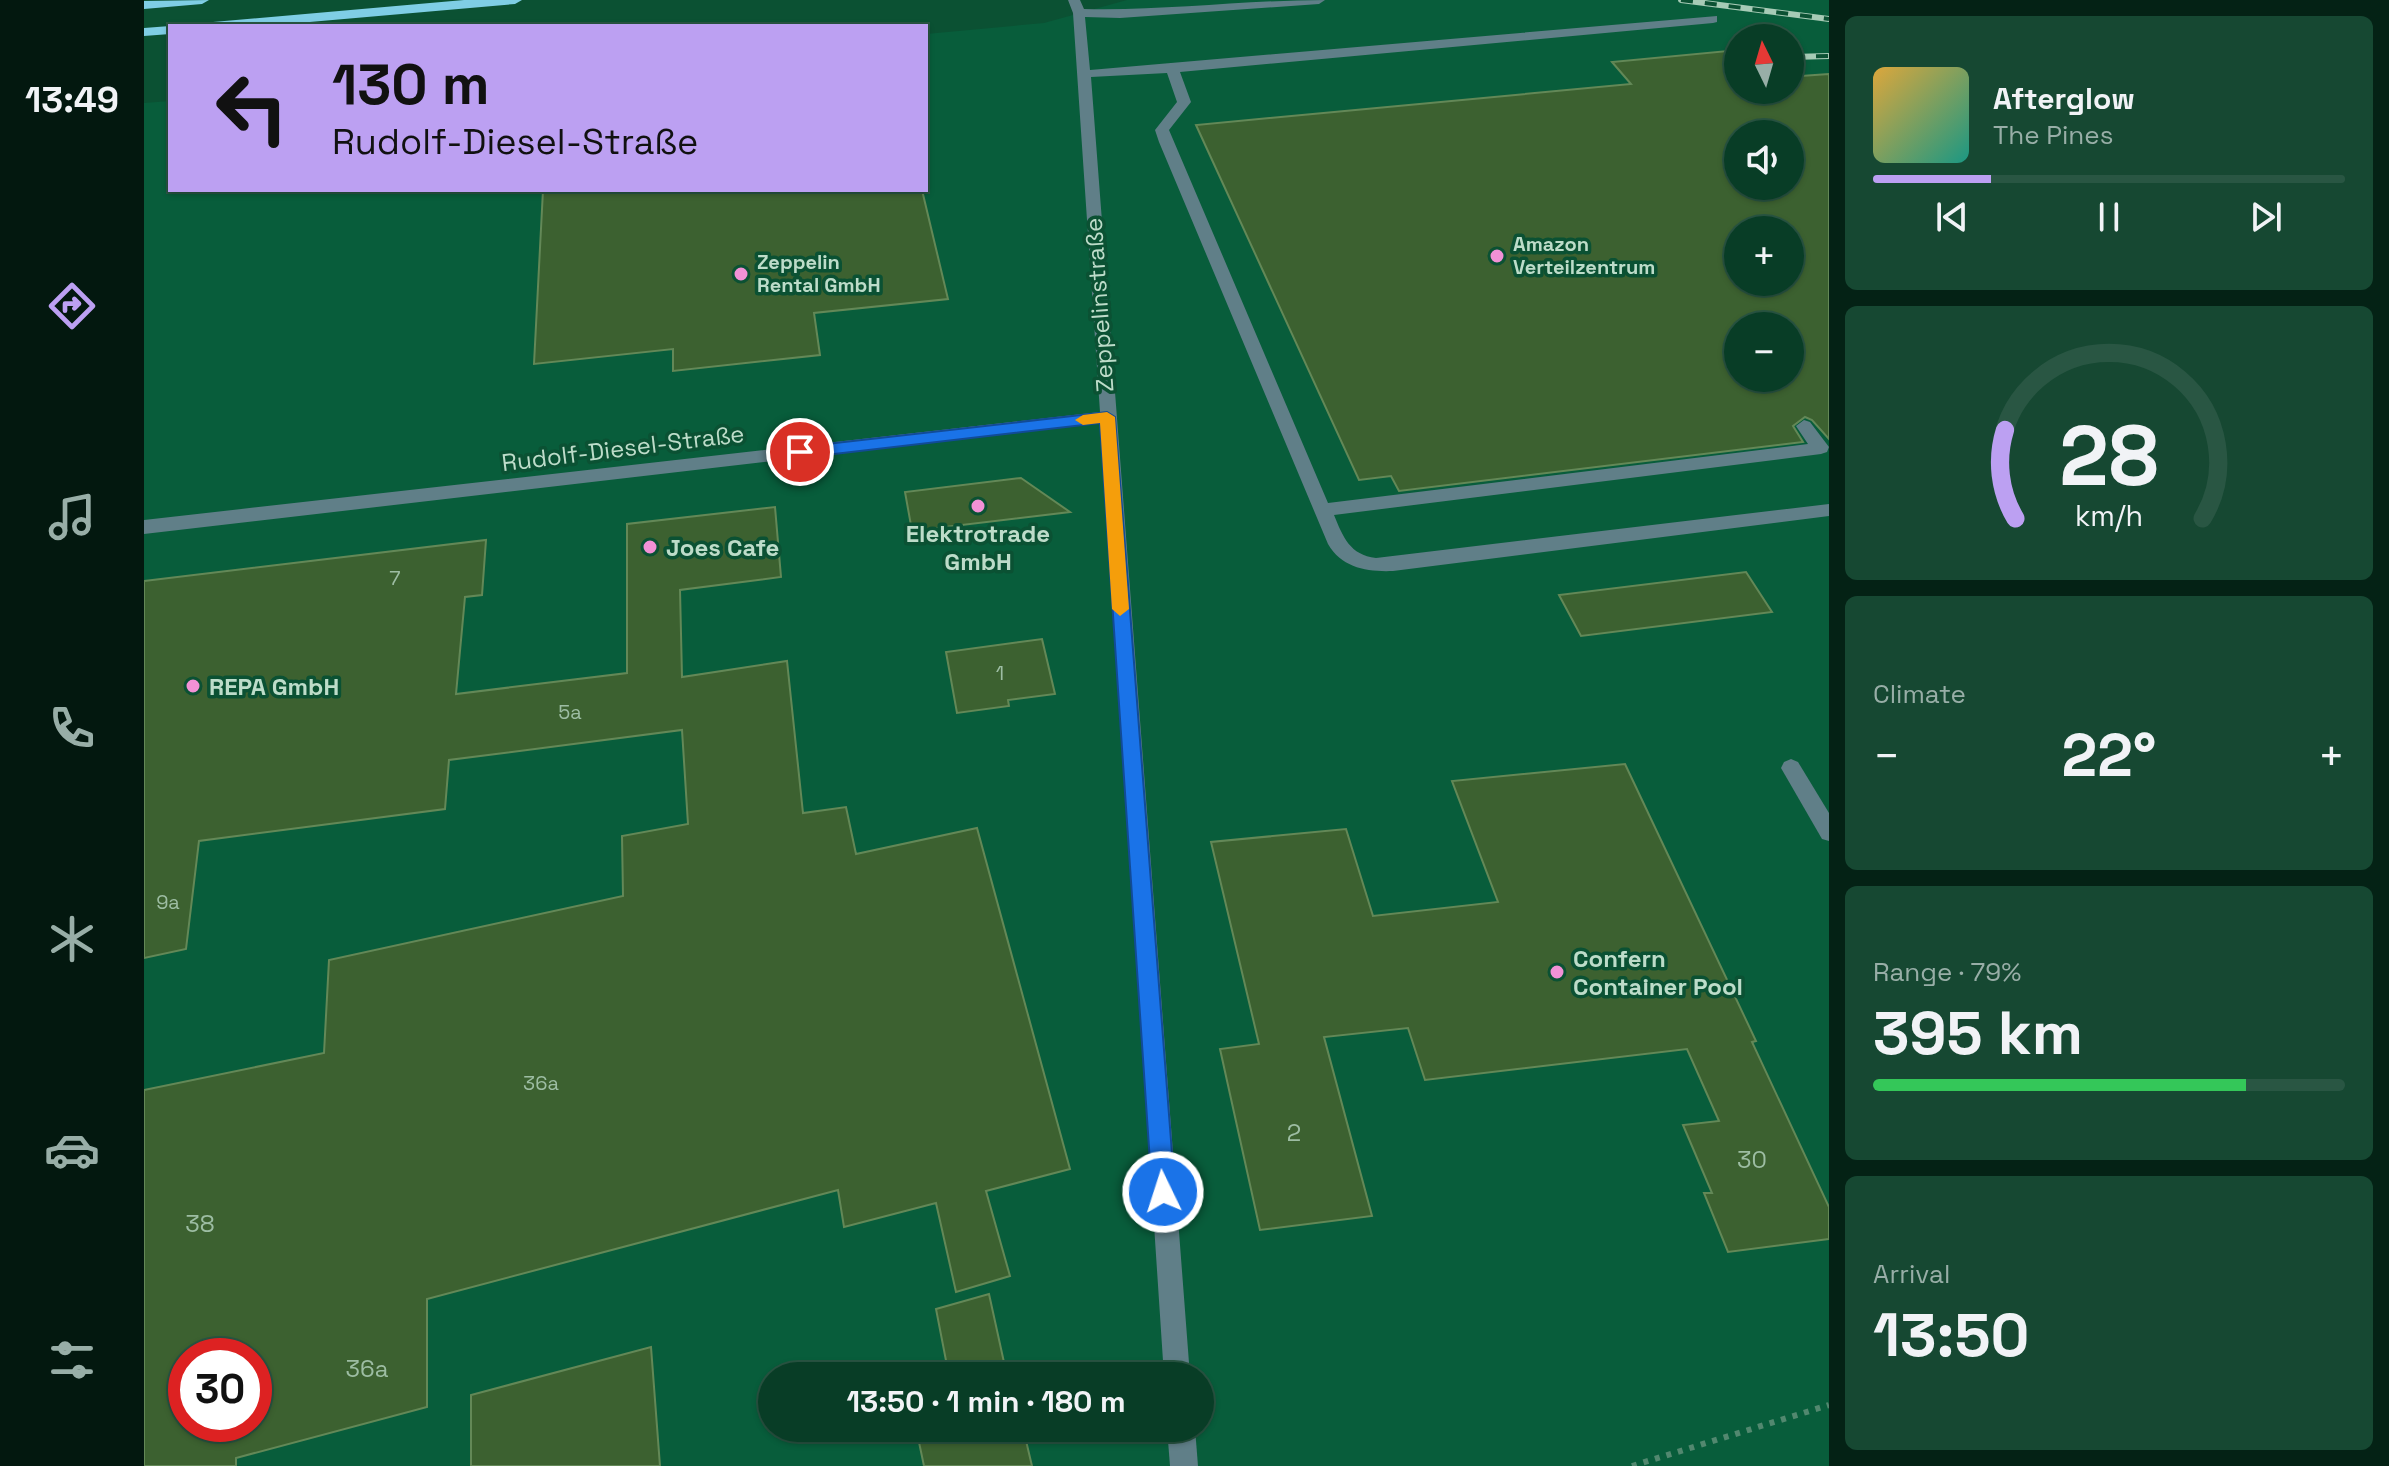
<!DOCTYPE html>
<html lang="en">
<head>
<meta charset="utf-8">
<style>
  :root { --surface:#083d26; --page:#164832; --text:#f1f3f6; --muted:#98aea7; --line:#295643; --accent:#bca0f2 }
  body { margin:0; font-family:"Space Grotesk",sans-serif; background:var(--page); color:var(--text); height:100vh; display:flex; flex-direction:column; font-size:30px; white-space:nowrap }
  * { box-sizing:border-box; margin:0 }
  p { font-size:26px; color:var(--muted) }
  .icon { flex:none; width:44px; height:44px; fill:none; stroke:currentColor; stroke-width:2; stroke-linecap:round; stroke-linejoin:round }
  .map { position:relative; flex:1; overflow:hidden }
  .panel { display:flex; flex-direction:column; gap:16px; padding:16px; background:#042215; width:560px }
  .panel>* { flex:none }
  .top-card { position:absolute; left:24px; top:24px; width:760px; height:168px; border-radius:0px; box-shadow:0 2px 6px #0004,0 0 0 2px var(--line); background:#bca0f2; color:#111; overflow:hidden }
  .needle { width:52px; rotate:355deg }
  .controls { position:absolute; left:1580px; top:24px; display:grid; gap:16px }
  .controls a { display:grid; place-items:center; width:80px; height:80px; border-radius:50%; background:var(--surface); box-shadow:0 2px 6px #0004,0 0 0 2px var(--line); font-size:40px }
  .speed { position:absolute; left:24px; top:1338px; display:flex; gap:16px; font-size:40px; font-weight:700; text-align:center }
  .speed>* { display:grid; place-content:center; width:104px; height:104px; border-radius:50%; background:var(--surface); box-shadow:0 2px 6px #0004,0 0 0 2px var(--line); line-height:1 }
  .speed .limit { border:12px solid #d22; background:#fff; color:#111 }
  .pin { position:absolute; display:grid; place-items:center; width:68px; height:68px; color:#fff; margin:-34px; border:4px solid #fff; border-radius:50%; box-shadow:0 2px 8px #0007 }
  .me { position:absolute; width:88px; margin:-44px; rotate:356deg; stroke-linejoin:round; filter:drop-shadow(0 0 6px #0008) }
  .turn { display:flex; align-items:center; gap:28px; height:168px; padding:0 32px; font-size:36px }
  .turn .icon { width:104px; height:104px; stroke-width:2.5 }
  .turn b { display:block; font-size:56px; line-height:68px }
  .big { font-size:60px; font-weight:800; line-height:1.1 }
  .panel .tile { flex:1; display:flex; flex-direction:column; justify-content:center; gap:12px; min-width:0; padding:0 28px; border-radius:12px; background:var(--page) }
  .panel .dial { align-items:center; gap:0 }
  .dial svg { height:208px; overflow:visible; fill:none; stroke:var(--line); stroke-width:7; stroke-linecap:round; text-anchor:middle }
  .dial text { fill:var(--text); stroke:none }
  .song { display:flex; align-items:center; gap:24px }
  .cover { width:96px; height:96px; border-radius:12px; background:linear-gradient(135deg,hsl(40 70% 55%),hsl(170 70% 35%)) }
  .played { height:8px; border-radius:4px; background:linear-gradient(90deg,var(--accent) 25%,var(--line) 25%) }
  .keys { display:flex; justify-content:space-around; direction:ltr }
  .heat { display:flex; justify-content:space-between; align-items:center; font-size:44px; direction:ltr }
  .charge { height:12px; border-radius:6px; background:linear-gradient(90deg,#34c759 79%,var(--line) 0) }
  .trip { position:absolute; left:614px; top:1362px; width:456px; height:80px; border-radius:40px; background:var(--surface); box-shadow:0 2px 6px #0004,0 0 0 2px var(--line); font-weight:800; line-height:80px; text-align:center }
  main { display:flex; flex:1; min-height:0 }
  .menu { display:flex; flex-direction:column; width:144px; justify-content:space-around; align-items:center; background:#03180f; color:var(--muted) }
  .menu .icon { width:56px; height:56px }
  .menu .on { color:var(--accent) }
  .menu b { font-size:36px; color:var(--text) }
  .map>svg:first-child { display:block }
  .built { fill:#085d3b; fill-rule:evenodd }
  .building { fill:#3c6130; stroke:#638857; stroke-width:2; fill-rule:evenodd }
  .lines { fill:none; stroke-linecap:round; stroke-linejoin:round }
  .path { stroke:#52886f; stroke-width:6; stroke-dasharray:5 7; stroke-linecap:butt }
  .minor { fill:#607f88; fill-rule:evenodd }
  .highway { fill:#7fcee5; fill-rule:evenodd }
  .rail-casing { stroke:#a7cbb6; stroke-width:6 }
  .rail { stroke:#0b5133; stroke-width:4; stroke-dasharray:12; stroke-linecap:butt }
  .route { fill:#1a73e8; stroke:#114b97; stroke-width:2 }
  .slow { fill:#f59e0b }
  .poi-dot { fill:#f291d6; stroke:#0b5133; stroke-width:3 }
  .labels { text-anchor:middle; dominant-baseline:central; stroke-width:7; stroke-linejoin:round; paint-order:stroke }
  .far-poi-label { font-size:20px; font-weight:bold; fill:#bddcc9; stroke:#0b5133; text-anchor:start }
  .number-label { font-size:20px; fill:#9dbda3 }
  .street-label { font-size:24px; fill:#bddcc9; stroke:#0b5133 }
  .poi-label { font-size:24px; font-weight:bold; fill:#bddcc9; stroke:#0b5133; text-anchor:start }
  .near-number-label { font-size:24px; fill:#9dbda3 }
</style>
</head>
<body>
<main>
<nav class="menu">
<b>13:49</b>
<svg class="icon on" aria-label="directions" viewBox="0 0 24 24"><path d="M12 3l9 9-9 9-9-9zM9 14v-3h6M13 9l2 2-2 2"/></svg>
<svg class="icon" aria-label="music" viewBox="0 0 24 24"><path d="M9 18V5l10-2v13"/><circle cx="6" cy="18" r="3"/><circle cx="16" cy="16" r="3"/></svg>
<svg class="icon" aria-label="phone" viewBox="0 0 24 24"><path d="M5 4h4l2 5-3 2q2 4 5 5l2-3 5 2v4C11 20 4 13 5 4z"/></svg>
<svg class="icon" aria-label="climate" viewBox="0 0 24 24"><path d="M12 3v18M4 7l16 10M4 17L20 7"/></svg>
<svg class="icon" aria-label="car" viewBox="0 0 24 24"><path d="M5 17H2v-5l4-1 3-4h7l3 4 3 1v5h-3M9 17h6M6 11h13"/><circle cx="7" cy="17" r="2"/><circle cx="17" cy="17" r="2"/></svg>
<svg class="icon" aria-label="filters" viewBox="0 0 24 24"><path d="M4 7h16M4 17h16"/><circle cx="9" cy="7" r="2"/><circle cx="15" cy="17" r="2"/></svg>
</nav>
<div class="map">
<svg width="1685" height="1466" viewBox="0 0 1685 1466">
  <rect width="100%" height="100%" fill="#0b5133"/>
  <path class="built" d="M983 0H1685V1466H0V103L26 101V190H782V34L900 23ZM1594 38H1646V90H1594ZM1594 134H1646V186H1594ZM1594 230H1646V282H1594ZM1594 326H1646V378H1594ZM42 1356H110V1424H42ZM628 1376H1056V1428H628Z"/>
  <g class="building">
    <path d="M1594 50V90H1646V65L1657 76 1685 74V439L1668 420 1661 417 1649 426 1659 442 1255 491 1247 476 1215 480 1052 125 1487 84 1468 62ZM1594 134H1646V186H1594ZM1594 230H1646V282H1594ZM1594 326H1646V378H1594Z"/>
    <polygon points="399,190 778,190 804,299 670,313 676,355 529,371 529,349 390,364"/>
    <polygon points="877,478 926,512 768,531 761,492"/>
    <path d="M631 507 637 577 536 590 538 677 643 661 659 813 702 807 712 854 833 828 926 1169 842 1191 866 1276 812 1292 792 1203 700 1227 694 1190 283 1299V1407L92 1458V1466H0V1090L180 1053 185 960 479 896 478 836 544 824 538 730 305 760 301 809 55 841 42 949 0 958V581L342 540 338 595 321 597 312 694 483 673V524ZM42 1356H110V1424H42Z"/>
    <polygon points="1602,572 1628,612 1437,636 1415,595"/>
    <polygon points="898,639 911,694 864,700 865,706 813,713 802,652"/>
    <polygon points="1481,764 1612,1041 1608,1042 1685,1207 1685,1239 1584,1252 1560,1193 1568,1193 1539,1125 1575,1121 1543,1049 1281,1080 1264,1028 1180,1037 1228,1216 1116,1230 1076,1049 1115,1044 1067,842 1202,829 1229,916 1354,902 1308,781"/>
    <polygon points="845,1294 863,1376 805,1376 792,1309"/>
    <polygon points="507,1347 516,1466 327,1466 327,1395"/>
    <polygon points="772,1428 879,1428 888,1466 780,1466"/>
  </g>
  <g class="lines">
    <polyline class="path" points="1488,1466 1685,1405"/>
    <g class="minor">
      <path d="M924 0H936L940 9C1020 11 1100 0 1181 0L1175 4 976 18 941 17 946 70 1573 16V22L1569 23 1036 72 1047 102 1025 130 1184 503 1664 444 1652 426 1660 420 1666 422 1685 447 1683 452 1677 454 1190 515C1199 537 1206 555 1232 558L1685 504V516L1249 571C1223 572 1198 568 1184 544L1015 142 1011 130 1033 102 1023 73 947 77 1046 1376H1020L957 423 0 534V520L956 412 929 13Z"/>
      <polygon points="1647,759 1654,762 1685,813 1685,841 1678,839 1637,768 1640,762"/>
      <polygon points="1023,1428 1051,1428 1054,1466 1026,1466"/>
    </g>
    <g class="highway">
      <polygon points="65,0 58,4 0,9 0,1"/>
      <polygon points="320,0 378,0 371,4 120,26 62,26 69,22"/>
      <polygon points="26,26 26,34 0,36 0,28"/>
    </g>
    <defs>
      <g id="rail">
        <polyline points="1537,0 1685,19"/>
        <polyline points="1648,57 1685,56"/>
      </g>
    </defs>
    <use href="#rail" class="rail-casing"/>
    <use href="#rail" class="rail"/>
  </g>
  <polygon class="route" points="963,412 971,417 1031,1192 1027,1200 1019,1204 1011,1200 1008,1192 956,423 656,458 648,452 656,447"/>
  <polygon class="slow" points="963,412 971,417 985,609 976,616 968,609 956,423 939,425 931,420 939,415"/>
  <g class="poi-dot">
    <circle cx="1353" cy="256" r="8"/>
    <circle cx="597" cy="274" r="8"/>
    <circle cx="834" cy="506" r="8"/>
    <circle cx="506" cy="547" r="8"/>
    <circle cx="49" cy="686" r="8"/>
    <circle cx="1413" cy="972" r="8"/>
  </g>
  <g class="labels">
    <g class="far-poi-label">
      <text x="1369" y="244">Amazon<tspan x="1369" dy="23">Verteilzentrum</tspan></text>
      <text x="613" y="262">Zeppelin<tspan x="613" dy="23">Rental GmbH</tspan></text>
    </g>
    <g class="number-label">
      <text x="251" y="578">7</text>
      <text x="856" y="673">1</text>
      <text x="426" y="712">5a</text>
      <text x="24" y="902">9a</text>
      <text x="397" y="1083">36a</text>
    </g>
    <g class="street-label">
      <text transform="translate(955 305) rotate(-94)">Zeppelinstraße</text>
      <text transform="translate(479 448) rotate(-7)">Rudolf-Diesel-Straße</text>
    </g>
    <g class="poi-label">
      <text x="834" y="533" text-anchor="middle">Elektrotrade<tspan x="834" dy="28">GmbH</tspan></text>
      <text x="522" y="547">Joes Cafe</text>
      <text x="65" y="686">REPA GmbH</text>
      <text x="1429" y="958">Confern<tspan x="1429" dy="28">Container Pool</tspan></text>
    </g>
    <g class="near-number-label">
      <text x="1150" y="1132">2</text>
      <text x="1608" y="1159">30</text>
      <text x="56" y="1223">38</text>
      <text x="223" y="1368">36a</text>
    </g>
  </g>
</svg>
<div class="controls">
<a><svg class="needle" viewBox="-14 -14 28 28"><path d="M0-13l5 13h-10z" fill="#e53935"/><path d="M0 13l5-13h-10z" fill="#98aea7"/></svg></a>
<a><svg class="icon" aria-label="sound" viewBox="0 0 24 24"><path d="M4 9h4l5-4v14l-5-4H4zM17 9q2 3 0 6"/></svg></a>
<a>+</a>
<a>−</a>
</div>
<div class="speed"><div class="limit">30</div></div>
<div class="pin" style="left:656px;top:452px;background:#d93025"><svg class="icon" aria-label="arrive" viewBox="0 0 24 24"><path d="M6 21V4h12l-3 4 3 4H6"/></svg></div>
<svg class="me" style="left:1019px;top:1192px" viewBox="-20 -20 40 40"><circle r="17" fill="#1a73e8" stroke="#fff" stroke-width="3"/><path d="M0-11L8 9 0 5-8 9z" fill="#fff"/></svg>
<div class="trip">13:50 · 1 min · 180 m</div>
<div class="top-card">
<div class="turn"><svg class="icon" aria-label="left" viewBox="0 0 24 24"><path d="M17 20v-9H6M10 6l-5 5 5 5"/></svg><div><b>130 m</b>Rudolf-Diesel-Straße</div></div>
</div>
</div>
<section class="panel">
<div class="tile">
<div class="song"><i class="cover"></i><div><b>Afterglow</b><p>The Pines</p></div></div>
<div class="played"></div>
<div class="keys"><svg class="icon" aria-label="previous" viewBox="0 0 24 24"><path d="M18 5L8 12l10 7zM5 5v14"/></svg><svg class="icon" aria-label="pause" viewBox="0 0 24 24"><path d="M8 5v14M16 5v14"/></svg><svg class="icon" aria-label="next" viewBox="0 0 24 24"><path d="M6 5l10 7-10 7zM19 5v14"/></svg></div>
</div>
<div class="tile dial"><svg viewBox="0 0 100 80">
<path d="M14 69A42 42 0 1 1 86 69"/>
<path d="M14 69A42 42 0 0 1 10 35" stroke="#bca0f2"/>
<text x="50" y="56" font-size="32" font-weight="700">28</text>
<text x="50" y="72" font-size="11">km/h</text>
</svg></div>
<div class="tile"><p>Climate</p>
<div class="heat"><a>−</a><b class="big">22°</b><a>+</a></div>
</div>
<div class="tile"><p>Range · 79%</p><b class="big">395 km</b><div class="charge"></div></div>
<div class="tile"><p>Arrival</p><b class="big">13:50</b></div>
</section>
</main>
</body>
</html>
